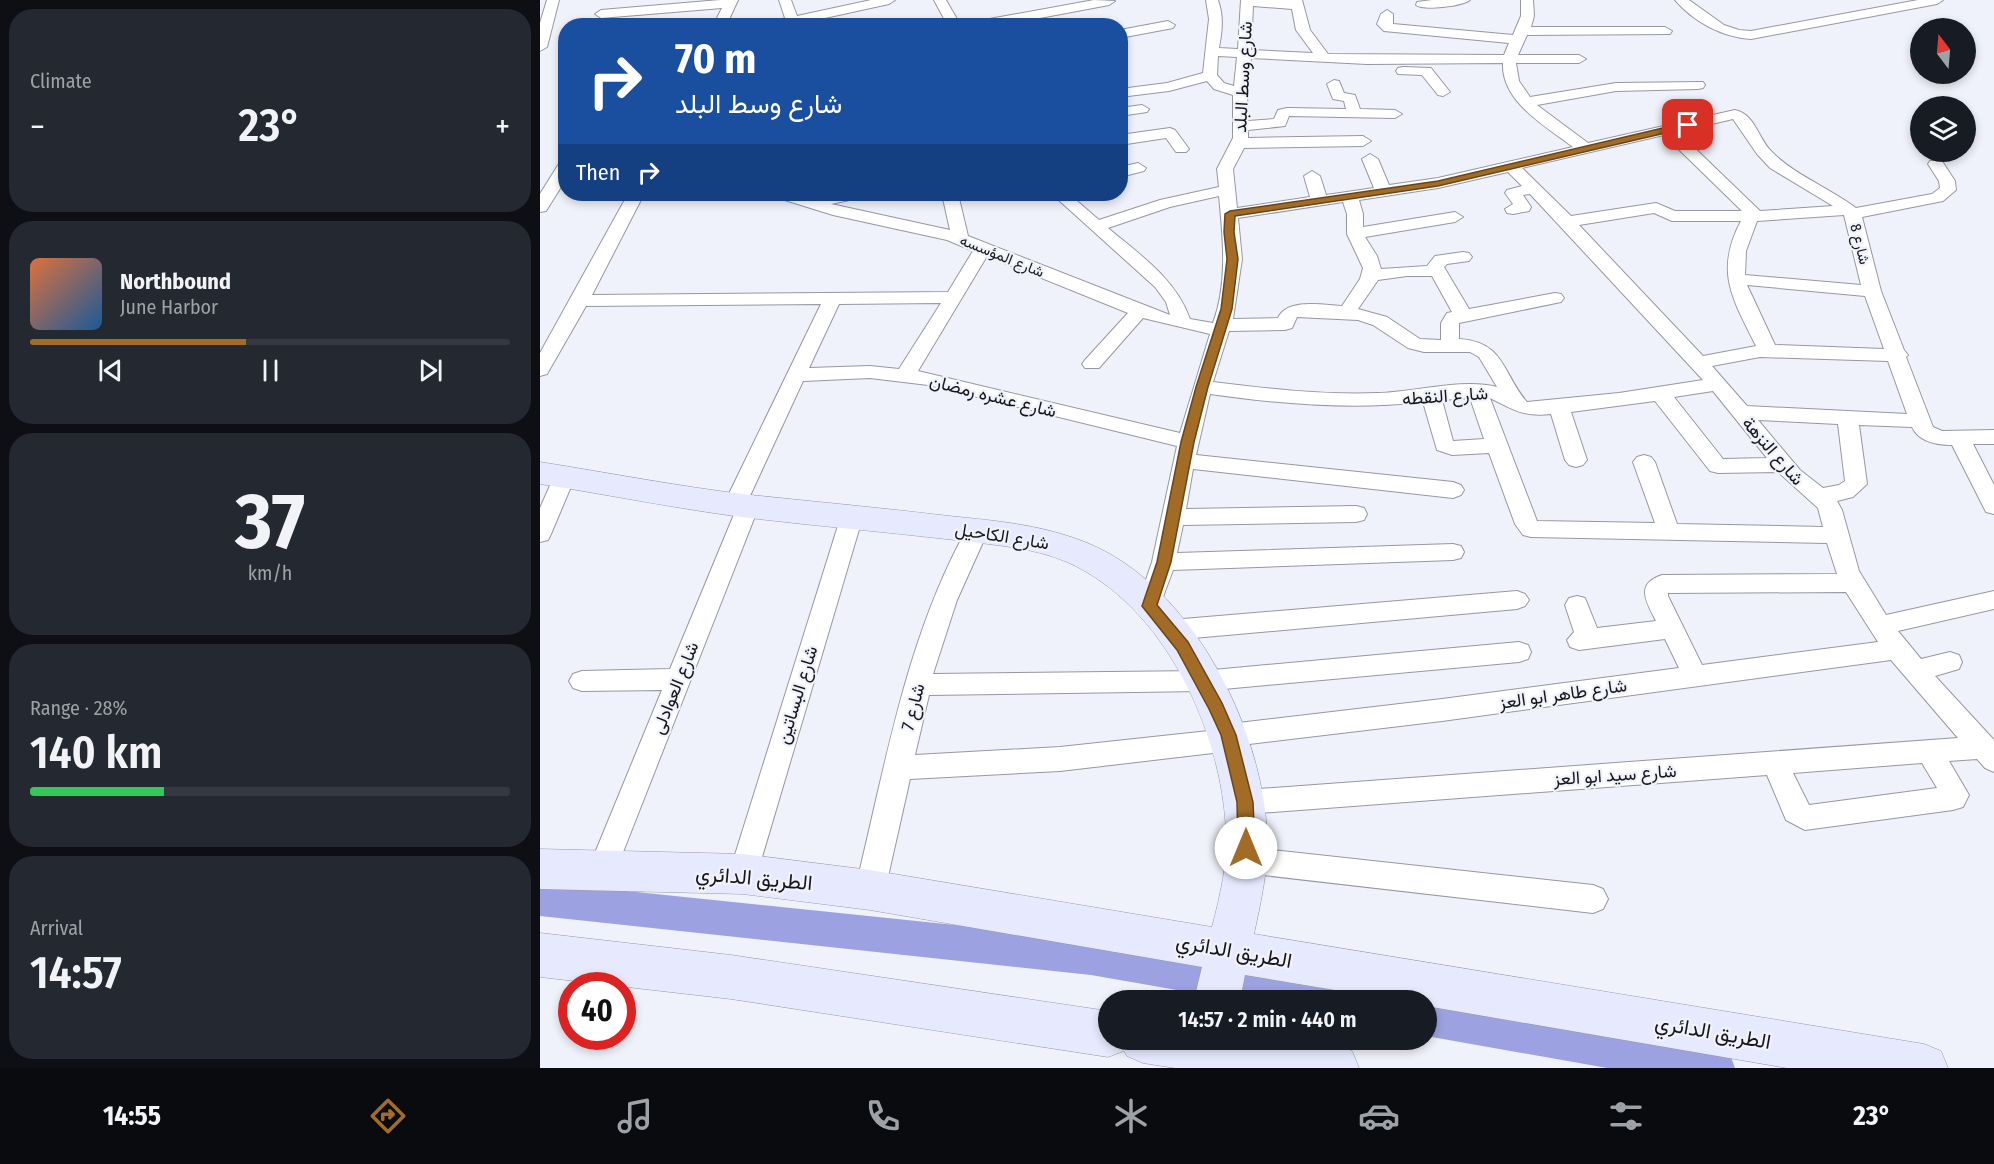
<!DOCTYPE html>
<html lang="en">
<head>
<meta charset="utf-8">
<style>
  :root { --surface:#171b24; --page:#242831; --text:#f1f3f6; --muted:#9ea1a6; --line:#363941; --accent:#a26c26 }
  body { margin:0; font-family:"Fira Sans Condensed",Vazirmatn,sans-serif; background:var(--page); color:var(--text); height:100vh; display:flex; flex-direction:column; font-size:22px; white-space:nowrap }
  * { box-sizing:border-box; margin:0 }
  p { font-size:20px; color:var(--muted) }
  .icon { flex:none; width:33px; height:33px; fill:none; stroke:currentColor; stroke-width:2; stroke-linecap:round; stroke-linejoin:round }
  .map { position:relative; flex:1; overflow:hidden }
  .drawer { display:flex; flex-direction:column; gap:9px; padding:9px; background:#0d0f14; width:540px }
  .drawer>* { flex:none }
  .banner { position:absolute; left:18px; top:18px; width:570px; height:183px; border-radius:24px; box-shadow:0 3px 9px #0003; background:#1a4fa0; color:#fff; overflow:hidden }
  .needle { width:39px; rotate:344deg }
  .buttons { position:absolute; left:1370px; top:18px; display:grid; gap:12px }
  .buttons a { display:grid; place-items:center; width:66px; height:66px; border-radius:50%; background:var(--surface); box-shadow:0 3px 9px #0003; font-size:30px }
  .speed { position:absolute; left:18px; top:972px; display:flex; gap:12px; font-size:30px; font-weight:700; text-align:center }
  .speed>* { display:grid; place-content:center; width:78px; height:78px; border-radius:50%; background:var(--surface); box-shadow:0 3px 9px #0003; line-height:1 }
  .speed .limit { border:9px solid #d22; background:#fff; color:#111 }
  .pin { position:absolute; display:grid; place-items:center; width:51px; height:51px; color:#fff; margin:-26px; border-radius:12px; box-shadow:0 3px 9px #0006 }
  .me { position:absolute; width:66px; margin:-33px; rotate:0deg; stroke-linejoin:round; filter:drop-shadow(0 0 4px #0008) }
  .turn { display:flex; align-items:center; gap:21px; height:126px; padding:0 18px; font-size:27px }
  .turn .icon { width:78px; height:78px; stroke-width:2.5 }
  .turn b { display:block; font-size:42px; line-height:51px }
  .then { display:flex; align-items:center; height:57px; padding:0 18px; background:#0003; gap:12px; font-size:22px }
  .big { font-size:45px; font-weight:600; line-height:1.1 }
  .drawer .card { flex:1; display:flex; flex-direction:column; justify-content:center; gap:9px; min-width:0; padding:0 21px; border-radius:24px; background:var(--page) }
  .drawer .dial { align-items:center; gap:0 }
  .dial b { font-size:78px; line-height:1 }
  .song { display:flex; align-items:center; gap:18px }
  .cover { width:72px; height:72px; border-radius:9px; background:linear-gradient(135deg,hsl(20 70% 55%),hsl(210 70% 35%)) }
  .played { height:6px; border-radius:3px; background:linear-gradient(90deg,var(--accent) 45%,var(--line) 45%) }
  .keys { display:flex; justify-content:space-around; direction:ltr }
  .heat { display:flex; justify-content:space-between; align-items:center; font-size:33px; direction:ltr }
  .charge { height:9px; border-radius:4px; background:linear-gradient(90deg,#34c759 28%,var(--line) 0) }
  .trip { position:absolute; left:558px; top:990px; width:339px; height:60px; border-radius:30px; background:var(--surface); box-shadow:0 3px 9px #0003; font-weight:600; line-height:60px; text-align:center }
  .tabs { display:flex; height:96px; justify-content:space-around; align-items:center; background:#090b0e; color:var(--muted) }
  .tabs .icon { width:42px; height:42px }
  .tabs .selected { color:var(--accent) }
  .tabs b { font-size:27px; color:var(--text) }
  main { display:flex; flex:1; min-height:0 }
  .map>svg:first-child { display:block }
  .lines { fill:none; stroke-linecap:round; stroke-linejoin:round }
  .canal { fill:#9ca2e1; fill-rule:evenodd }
  .street-casing { stroke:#9698a0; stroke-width:2 }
  .secondary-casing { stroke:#9698a0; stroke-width:1 }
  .street { fill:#fff; fill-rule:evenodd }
  .secondary { fill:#e7eafe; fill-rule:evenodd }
  .route { fill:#a26c26; stroke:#694619; stroke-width:1.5 }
  .labels { text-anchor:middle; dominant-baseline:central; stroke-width:4.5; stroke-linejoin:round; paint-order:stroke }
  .far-street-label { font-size:15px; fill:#16161a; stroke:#f0f2fb }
  .street-label { font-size:18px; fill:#16161a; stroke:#f0f2fb }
  .near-street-label { font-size:21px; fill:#16161a; stroke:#f0f2fb }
</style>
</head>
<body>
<main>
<section class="drawer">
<div class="card"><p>Climate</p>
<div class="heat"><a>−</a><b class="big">23°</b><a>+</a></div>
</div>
<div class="card">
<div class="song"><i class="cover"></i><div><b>Northbound</b><p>June Harbor</p></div></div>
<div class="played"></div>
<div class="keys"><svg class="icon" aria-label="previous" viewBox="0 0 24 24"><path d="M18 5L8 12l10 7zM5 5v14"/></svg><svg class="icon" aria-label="pause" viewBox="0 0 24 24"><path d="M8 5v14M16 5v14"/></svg><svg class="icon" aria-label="next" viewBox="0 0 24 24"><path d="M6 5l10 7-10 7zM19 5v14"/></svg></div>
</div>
<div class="card dial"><b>37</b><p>km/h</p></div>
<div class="card"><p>Range · 28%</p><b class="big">140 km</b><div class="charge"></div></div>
<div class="card"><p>Arrival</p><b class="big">14:57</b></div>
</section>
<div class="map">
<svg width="1454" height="1068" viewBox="0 0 1454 1068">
  <rect width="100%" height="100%" fill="#f0f2fb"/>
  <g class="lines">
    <g class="canal">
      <polygon points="0,882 551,939 795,981 808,987 814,1000 694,1000 551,975 0,916"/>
      <polygon points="886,998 1176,1049 1190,1054 1195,1068 1067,1068 886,1036 886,1000 880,1000"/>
    </g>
    <defs>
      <g id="street">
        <polygon points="7,0 19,0 7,47 0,51 0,23"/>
        <polygon points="180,0 198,0 186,26 173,26 182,8 61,18 55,14 61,10"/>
        <polygon points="239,0 251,0 257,16 331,0 355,0 349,4 253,25 222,26 245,18"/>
        <polygon points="394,0 406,0 421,26 408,26"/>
        <polygon points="554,0 575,1 569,5 457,26 427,26 433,22"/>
        <path d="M666 0H678C684 17 682 31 679 48L698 49 701 0H762L770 30 788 54 964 55 969 43 844 31 837 24 841 14 847 10 853 14V24L973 35 981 16V0H993L994 16 991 27H1125L1132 31 1130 34 987 35 978 55H1039L1046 59 1039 63H976L979 81 990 97 1076 83 1163 82 1165 85 1163 88 1158 89 1076 91 997 105 1048 143 1195 110C1215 114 1218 138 1231 151 1254 175 1290 188 1316 208L1392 194 1400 188 1399 181 1388 164 1390 161H1402L1415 181 1416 190 1403 201 1322 217 1341 291 1364 350 1368 355 1366 357 1393 427 1402 431 1454 430V444H1433L1454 485V514L1446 512 1412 445C1397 445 1379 442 1372 427L1319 425 1327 484 1313 497 1297 501 1302 510 1319 571 1346 615 1454 591V609L1358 631 1381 659 1410 652 1419 655 1422 662 1419 669 1395 676 1454 740V772L1445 768 1437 759 1409 761 1429 795 1423 807 1413 810 1265 830 1246 820 1227 775 705 814 695 811 691 802 695 793 705 790 1418 738 1351 660 902 721 701 745 699 748 690 751 520 771 370 779 345 890 340 900 330 904 320 900 315 890C345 768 366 636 429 525L437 523 445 525 448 531 417 600 393 674 662 671 979 642 988 645 991 652 988 659 979 662 662 691 389 695 375 755 520 747 678 730 680 727 689 724 902 699 1139 668 1125 639 1039 650 1030 647 1027 640 1034 632 1025 605 1029 598 1037 596 1045 598 1057 628 1116 621C1107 603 1094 584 1122 575L1297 574 1287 543 991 537 983 535 975 524 949 453 912 455 897 450 883 402C811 410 741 404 670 394L656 455 913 482 921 485 924 490 921 495 913 498 653 469 646 509 816 506 824 508 827 514 824 520 816 522 643 525 637 553 913 544 921 546 924 552 921 558 913 560 633 570 617 613 609 615 601 613 597 606 612 562 637 446 388 385 330 378 263 381 209 498 216 500 219 506 76 870 72 879 62 883 52 879 48 870 122 690 42 691 33 688 29 681 33 674 42 671 130 669 195 512 187 510 184 504 281 304 46 306 7 374 0 376V353L88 194H104L52 295 408 292 433 251 407 240 293 215 235 197 233 194H256L271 198 294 194H325L323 197 291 204 410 230 402 194H418L428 236 630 315 626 302 615 287 512 194H529L559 220 620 200 679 187 677 169 693 138V95L674 89 667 81 629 91 580 97V89L627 83 663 73 669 19ZM713 6 752 9 756 30 773 53 711 50ZM678 56 697 57 694 86 684 83 677 75ZM711 58 827 64 963 63C961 102 1007 127 1033 147L898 178 849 185 838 159 830 154 822 159 834 188 786 195 780 176 772 171 764 176 770 197 697 208 693 169 704 148 823 146 831 141 823 136 708 138V130L745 126 749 116 855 118 862 114 855 110 820 109 815 95 804 93 799 81 794 80 787 84 793 99 804 101 806 109 747 108 738 110 734 119 708 121 707 93ZM1193 119 1217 154 1230 168 1293 206 1220 211 1138 132ZM1124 135 1202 211H1135L1116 203 1031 216 982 168ZM968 172 982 186 967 190 965 193 973 204 965 209 967 213 973 214 989 211 991 207 983 195 990 194 1163 380 1079 393 987 402C962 373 965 342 919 339V323L1021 302 1024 298 1021 294 1015 293 929 309 904 267 907 264 929 261 932 257 929 253 923 252 895 256 887 266 841 269 837 256 825 237 915 222 923 217 915 212 823 227V214L819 200 898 188ZM679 196C683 238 688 283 673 323L650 319C636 279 599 254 568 228L630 207ZM803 202 807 214V234L823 268 820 279 802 306C783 305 747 298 738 318L693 319 702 259 698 218ZM1114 213 1132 221H1201C1174 272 1193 299 1216 346L1163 356 1039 225ZM1304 215 1321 285 1205 275 1206 251 1217 221ZM447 256 588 313 545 360 542 364 545 368H559L603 318 670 334 640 433 378 371ZM867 276H892L912 312 907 313 901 323V340L880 339 847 317 818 309 838 280ZM1207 285 1325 296 1344 349 1235 345ZM401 303 359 369 330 366 269 368 299 304ZM757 317 818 320 833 325 868 348 884 352H930L939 357 957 387C923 378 875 392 838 393 783 395 728 389 673 382L689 331 745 330 752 328ZM1220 357 1348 361 1367 414 1207 406 1172 366ZM1173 391 1227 458 1183 459 1134 397ZM930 398 944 439 913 441 902 400ZM950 398C974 410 983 417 1011 414L1025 460 1029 465 1036 467 1043 465 1047 460 1031 412 1115 401 1170 471 1178 473 1238 472 1278 508 1283 527 1137 524 1115 462 1111 457 1104 455 1097 457 1093 462 1115 523 997 521ZM1218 420 1298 424 1305 481 1299 485 1283 488 1260 470ZM1306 592 1338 642 1162 665 1128 596V593ZM1382 763 1397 788 1269 805 1253 773Z"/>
        <path d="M892 0H930C923 6 883 11 876 5L877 2Z"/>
        <path d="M1135 0H1149L1184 25 1199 30 1211 31 1378 0H1403L1397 4 1211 39C1182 37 1154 22 1135 0Z"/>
        <polygon points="628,21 635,25 633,28 580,38 580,30"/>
        <polygon points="863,67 891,68 910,92 903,96 898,95 882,75 858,74 856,71 858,68"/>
        <polygon points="602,105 609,109 607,112 580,116 580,108"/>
        <polygon points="630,128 635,130 649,149 646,152 636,152 626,138 580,145 580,135"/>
        <polygon points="26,160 26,179 6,211 0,212 0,194 20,162"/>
        <polygon points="598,163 606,168 604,171 580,177 580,167"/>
        <polygon points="24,470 32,472 35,477 11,534 8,540 0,542 0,508 16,472"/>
        <polygon points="312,508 320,510 323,516 217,874 213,883 203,887 193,883 189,874 301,516 304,510"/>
        <polygon points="977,591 985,594 989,600 985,606 977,609 631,640 622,637 619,630 622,623 631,620"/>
        <polygon points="705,847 1053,885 1063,889 1068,899 1063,909 1053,913 705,873 695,869 691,860 695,851"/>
      </g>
      <g id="secondary">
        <path d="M0 462C70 473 141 487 211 495 277 502 343 508 409 516 458 521 506 525 552 545 653 589 722 728 727 833 729 867 721 901 714 934L1384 1044 1401 1051 1408 1068H1247L886 1006V1000H855L705 975 700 1000H654L662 967 330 910 203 894 0 889V849L203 854 330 870 672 927C680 896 688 863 686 832 682 731 624 605 527 562 492 547 453 545 415 540 346 532 277 526 209 518 139 509 70 495 0 484Z"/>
        <polygon points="0,933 191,955 568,1011 568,1040 761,1040 795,1044 812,1051 819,1068 635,1068 603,1063 587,1056 584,1051 568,1057 191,999 0,977"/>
      </g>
    </defs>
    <use href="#street" class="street-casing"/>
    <use href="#secondary" class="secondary-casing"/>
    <use href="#street" class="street"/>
    <use href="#secondary" class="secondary"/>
  </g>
  <polygon class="route" points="1148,122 1153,125 1151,127 898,186 695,216 694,232 698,259 692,309 668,387 654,442 631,562 617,605 648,642 682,703 696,735 713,802 715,848 712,853 706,856 700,853 698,848 697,802 681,735 669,709 637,650 602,606 617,562 641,442 656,387 681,309 687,259 684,232 685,214 690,211 898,181"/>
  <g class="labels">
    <g class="far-street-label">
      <text transform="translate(1320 244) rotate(76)">شارع 8</text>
      <text transform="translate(462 256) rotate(22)">شارع المؤسسه</text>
    </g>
    <g class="street-label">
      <text transform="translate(703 77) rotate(-87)">شارع وسط البلد</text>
      <text transform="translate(453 396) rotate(14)">شارع عشره رمضان</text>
      <text transform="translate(905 396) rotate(-4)">شارع النقطه</text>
      <text transform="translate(1233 451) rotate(49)">شارع النزهة</text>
      <text transform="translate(462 536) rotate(9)">شارع الكاحيل</text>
      <text transform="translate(135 688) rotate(-68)">شارع العوادلى</text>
      <text transform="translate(1023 694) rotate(-8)">شارع طاهر ابو العز</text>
      <text transform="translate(257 695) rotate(-73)">شارع البساتين</text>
      <text transform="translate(373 707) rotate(-76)">شارع 7</text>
      <text transform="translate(1075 775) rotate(-4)">شارع سيد ابو العز</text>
    </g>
    <g class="near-street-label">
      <text transform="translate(214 878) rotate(5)">الطريق الدائري</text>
      <text transform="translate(694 951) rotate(10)">الطريق الدائري</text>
      <text transform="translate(1173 1032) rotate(10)">الطريق الدائري</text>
    </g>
  </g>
</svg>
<div class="buttons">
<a><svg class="needle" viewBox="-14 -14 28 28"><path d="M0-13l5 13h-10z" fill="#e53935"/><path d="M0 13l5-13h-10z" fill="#9ea1a6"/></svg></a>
<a><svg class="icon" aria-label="layers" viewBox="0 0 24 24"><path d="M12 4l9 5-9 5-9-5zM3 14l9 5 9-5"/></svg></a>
</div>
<div class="speed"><div class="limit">40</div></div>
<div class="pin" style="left:1148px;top:125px;background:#d93025"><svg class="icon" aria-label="arrive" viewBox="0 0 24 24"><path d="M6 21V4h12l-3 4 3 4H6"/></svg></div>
<svg class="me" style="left:706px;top:848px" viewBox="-20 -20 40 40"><circle r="19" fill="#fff"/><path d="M0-13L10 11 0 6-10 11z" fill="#a26c26"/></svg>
<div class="trip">14:57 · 2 min · 440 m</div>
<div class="banner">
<div class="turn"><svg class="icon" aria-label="right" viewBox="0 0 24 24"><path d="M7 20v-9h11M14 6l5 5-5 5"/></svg><div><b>70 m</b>شارع وسط البلد</div></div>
<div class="then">Then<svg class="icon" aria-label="right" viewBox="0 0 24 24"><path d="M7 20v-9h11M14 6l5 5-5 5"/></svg></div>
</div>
</div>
</main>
<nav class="tabs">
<b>14:55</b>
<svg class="icon selected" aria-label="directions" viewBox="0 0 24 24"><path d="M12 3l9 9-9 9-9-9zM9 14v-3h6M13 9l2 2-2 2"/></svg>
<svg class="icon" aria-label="music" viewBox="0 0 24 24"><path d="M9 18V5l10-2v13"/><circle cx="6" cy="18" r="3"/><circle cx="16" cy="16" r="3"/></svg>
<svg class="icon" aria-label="phone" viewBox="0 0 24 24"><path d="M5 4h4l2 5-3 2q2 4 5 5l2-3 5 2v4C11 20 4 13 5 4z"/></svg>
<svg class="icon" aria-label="climate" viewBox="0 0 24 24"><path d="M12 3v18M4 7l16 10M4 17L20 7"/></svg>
<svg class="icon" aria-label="car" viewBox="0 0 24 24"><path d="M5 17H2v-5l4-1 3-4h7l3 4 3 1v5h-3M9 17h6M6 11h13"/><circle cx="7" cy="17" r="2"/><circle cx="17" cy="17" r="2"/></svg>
<svg class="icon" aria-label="filters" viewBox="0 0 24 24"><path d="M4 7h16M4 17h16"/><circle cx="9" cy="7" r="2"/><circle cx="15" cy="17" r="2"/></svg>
<b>23°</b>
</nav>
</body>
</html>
